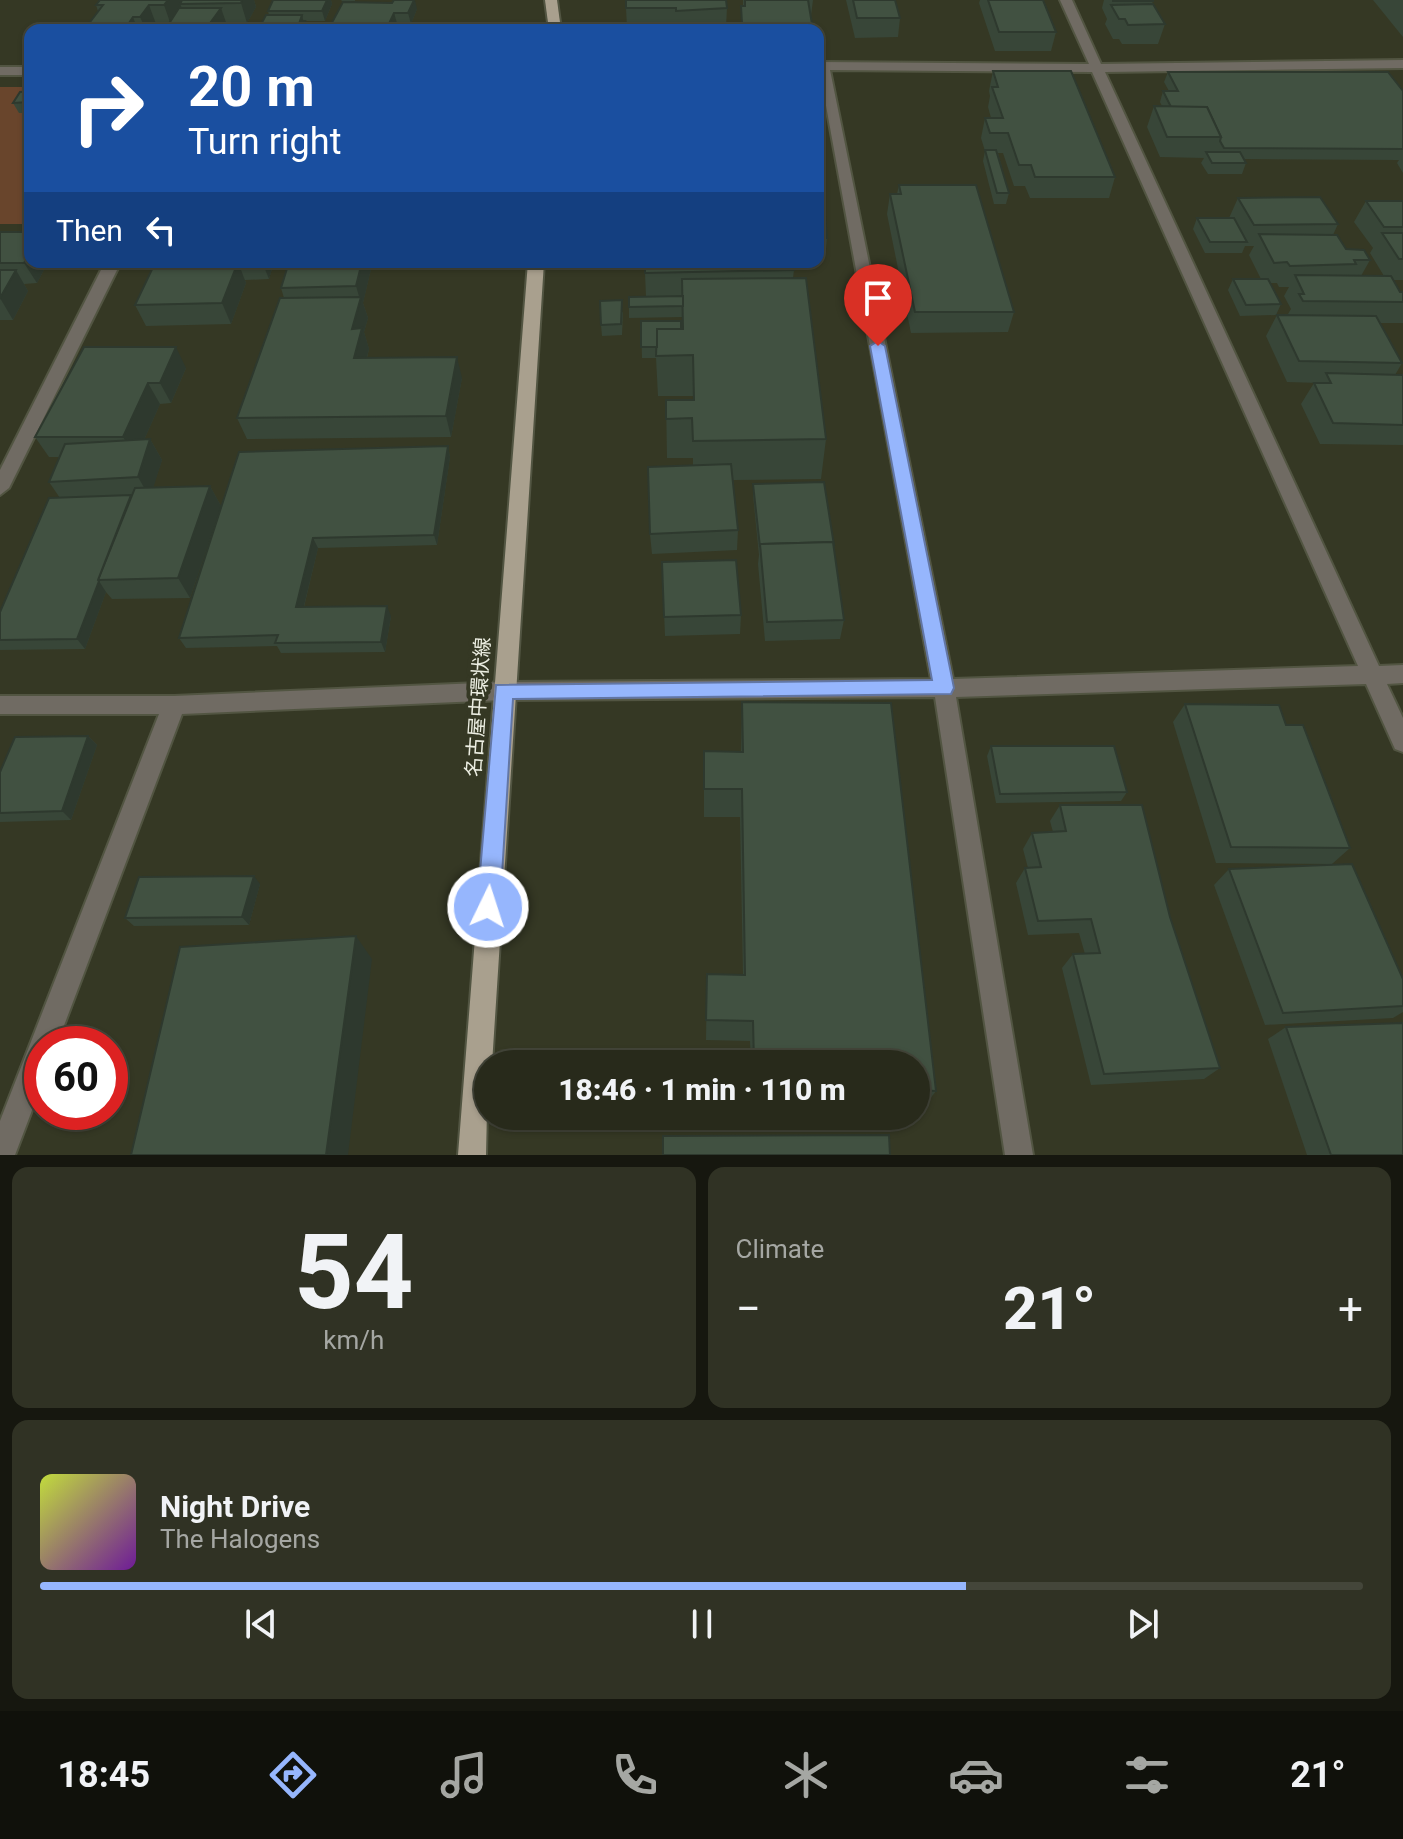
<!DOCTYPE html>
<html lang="en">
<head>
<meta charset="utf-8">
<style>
  :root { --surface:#282a1b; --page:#303224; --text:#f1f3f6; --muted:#a5a7a3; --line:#44463a; --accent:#96b6fd }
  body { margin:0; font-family:Roboto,"Noto Sans JP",sans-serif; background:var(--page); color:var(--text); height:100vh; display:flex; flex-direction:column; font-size:30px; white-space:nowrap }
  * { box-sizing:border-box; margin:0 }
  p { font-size:26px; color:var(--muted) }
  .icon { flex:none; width:44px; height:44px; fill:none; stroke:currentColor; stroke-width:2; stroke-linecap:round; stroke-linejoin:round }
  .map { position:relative; height:1155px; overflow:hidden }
  .sheet { display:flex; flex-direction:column; gap:12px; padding:12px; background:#16170f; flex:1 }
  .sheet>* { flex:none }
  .guide { position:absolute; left:24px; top:24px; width:800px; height:244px; border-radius:16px; box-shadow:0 2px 6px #0004,0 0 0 2px var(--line); background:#1a4fa0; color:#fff; overflow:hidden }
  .speed { position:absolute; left:24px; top:1026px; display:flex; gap:16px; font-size:40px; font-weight:700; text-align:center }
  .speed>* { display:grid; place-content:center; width:104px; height:104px; border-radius:50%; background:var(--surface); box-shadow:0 2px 6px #0004,0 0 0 2px var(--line); line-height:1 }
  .speed .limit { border:12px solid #d22; background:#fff; color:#111 }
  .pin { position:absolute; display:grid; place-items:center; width:68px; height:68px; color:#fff; margin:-82px -34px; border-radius:50% 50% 50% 0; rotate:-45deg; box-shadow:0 0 8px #0007 }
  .pin .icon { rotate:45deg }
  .me { position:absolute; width:88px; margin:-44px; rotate:4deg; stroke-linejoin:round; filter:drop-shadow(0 0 6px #0008) }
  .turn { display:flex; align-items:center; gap:28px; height:168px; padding:0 32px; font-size:36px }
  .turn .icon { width:104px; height:104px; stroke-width:2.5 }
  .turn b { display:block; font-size:56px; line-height:68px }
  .then { display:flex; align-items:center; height:76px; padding:0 32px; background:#0003; gap:16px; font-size:30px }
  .big { font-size:60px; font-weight:800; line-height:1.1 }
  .sheet .card { flex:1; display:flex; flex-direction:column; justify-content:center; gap:12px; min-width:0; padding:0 28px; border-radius:16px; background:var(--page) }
  .sheet .dial { align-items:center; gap:0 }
  .dial b { font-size:104px; line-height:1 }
  .song { display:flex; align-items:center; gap:24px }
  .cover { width:96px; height:96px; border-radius:12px; background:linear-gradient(135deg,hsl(70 70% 55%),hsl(280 70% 35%)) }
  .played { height:8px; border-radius:4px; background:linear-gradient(90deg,var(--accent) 70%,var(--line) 70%) }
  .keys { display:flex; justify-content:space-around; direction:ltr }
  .heat { display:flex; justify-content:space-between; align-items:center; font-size:44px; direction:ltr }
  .sheet .tiles { flex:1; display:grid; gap:12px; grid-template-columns:1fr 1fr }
  .card:last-child { grid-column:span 2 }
  .trip { position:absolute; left:474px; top:1050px; width:456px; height:80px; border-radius:40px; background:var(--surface); box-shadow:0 2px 6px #0004,0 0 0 2px var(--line); font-weight:800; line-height:80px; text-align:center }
  .menu { display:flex; height:128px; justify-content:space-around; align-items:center; background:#10110b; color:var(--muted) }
  .menu .icon { width:56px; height:56px }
  .menu .active { color:var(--accent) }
  .menu b { font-size:36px; color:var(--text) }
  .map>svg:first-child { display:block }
  .green { fill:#69452c }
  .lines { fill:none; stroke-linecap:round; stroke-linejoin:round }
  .minor-casing { stroke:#525542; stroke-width:4 }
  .primary-casing { stroke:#525542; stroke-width:4 }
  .minor { fill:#706b63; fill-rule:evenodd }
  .primary { fill:#a9a08e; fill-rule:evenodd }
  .wall { fill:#384638 }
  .shaded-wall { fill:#2e392e }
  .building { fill:#415141; stroke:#2e392e; stroke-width:2 }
  .route { fill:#96b6fd; stroke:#6276a4; stroke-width:2 }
  .labels { text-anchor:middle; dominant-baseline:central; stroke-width:8; stroke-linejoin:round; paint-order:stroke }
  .street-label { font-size:20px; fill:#eceee2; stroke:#353824 }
</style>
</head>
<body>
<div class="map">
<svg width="1403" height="1155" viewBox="0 0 1403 1155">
  <rect width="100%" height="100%" fill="#353824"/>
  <rect class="green" x="0" y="87" width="30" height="137"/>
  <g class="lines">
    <defs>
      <g id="minor">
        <path d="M1060 0H1072L1101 64 1403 60V68L1105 72 1379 666 1403 665V683L1387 684 1403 718V752L1395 749 1366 684 956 697 1033 1155H1005L935 697 503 700 182 714 57 1044H42V1084L15 1155H0V1121L159 714H0V696H174L503 682 931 679 818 62 1089 64ZM830 70 1092 72 1358 666 953 679Z"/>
        <rect x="0" y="67" width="30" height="8"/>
        <polygon points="105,262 121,262 9,488 0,495 0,470"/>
      </g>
      <g id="primary">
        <polygon points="545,0 557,0 561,30 549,30"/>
        <polygon points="528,262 544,262 492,1064 488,1064 486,1155 458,1155"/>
      </g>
    </defs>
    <use href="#minor" class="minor-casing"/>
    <use href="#primary" class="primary-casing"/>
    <use href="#minor" class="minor"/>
    <use href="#primary" class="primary"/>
  </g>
  <g class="wall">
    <polygon points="254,0 256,7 247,23 226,23 228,28 156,24 153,30 84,30 98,11 96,5"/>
    <polygon points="273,0 331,0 332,4 325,21 305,21 308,30 258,30 269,15 268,11"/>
    <polygon points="341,0 355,0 355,1 345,2 417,9 411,24 397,23 393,30 328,30 343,2"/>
    <polygon points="743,0 813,0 811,16 812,30 741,30 741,6 743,6"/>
    <polygon points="846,0 895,0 900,18 898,37 855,38"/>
    <polygon points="980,0 1043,0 1056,32 1051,51 995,51 979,3"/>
    <polygon points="1104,0 1153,0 1152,4 1165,24 1158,44 1122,44 1119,39 1113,39 1105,24 1107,19 1102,8"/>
    <polygon points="1373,0 1403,0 1403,37"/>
    <polygon points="626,8 727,8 726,27 682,30 676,30 676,27 627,28"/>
    <polygon points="993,71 1115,177 1109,198 1030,198 1025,186 1014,186 1003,153 998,153 1009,193 1006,204 994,204 983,161 985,151 981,138 985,118 991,118 988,107 990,96 989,91"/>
    <polygon points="1168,72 1403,91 1403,173 1397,163 1399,160 1244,159 1246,163 1242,174 1208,174 1201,163 1204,158 1160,157 1147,127 1154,106 1162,106 1160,102 1163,91 1169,91 1164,82"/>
    <polygon points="30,91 30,113 19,113 13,103"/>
    <polygon points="899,185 1014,312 1008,332 911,333 887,214 890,194 897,194"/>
    <polygon points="818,195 827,238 826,249 818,249"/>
    <polygon points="1238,198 1338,224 1333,235 1346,249 1370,260 1361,276 1384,276 1370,253 1373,248 1354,222 1366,201 1403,201 1403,280 1393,280 1403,302 1403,323 1380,323 1402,363 1395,375 1403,375 1403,445 1320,444 1301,404 1314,383 1320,383 1287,382 1266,336 1277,315 1288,314 1291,309 1284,296 1289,287 1279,287 1277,283 1270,283 1281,304 1276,315 1240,316 1228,290 1233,279 1261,279 1249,255 1254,246 1245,246 1242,253 1205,253 1193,229 1197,218 1229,218"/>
    <polygon points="0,232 30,262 65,262 62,266 46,266 37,283 24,284 28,291 13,320 0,320"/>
    <polygon points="182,262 274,262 269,279 245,280 246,283 231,324 146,326 135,305"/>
    <polygon points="289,262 421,262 421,265 370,266 371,269 363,303 368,318 364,332 369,349 367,358 462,378 451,437 247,439 237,418 284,298 281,288"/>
    <polygon points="794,270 793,278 826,439 821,479 733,480 738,530 737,550 652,554 650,534 693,465 693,458 667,458 666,400 693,400 693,396 658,396 656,358 642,358 641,321 683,329 683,317 629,318 629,307 646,297 645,273"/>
    <polygon points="623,312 622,335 602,336 601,325"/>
    <polygon points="84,347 186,368 171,403 160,404 144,440 150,439 162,460 153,487 210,486 221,506 190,598 112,599 106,592 85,649 0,650 0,612 60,498 49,482 59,457 49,457 35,437"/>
    <polygon points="448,446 450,457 437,545 318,548 304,607 391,616 385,652 281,653 277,646 186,648 179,638 239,452"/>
    <polygon points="753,484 834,545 834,549 844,620 840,639 765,641 758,564 759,555 753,495"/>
    <polygon points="662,562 741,615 740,634 665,636"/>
    <polygon points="742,702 936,1091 923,1108 916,1108 916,1064 751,1064 750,1041 706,1040 707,974 743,975 740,817 704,817 704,751 741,752"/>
    <polygon points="1185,704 1286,725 1350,848 1332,864 1216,863 1173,722"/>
    <polygon points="88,736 97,745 71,820 0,822 0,772"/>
    <polygon points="991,746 1127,792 1121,801 996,803 987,756"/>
    <polygon points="1060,805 1170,917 1220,1068 1204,1079 1091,1085 1062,968 1073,954 1085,954 1079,933 1028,935 1016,883 1025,868 1028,868 1023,849 1032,833 1053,832 1050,821"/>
    <polygon points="1229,869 1403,979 1403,1012 1393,1018 1265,1025 1214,885"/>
    <polygon points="260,884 249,925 134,926 125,918"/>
    <polygon points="1286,1027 1403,1155 1307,1155 1268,1039"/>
  </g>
  <g class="shaded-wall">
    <polygon points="168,0 182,0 180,4 183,10 171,25 164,5"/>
    <polygon points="242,0 254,0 256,7 247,23 241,3"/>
    <polygon points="327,0 331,0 332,4 325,21 322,11"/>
    <polygon points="415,0 417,9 411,24 408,13"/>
    <polygon points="149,5 156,24 153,30 146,30 140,17"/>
    <polygon points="221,8 228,28 226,30 205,30"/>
    <polygon points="394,13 397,23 393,30 386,30"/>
    <polygon points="302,15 304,23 305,21 308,30 301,30 300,21"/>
    <polygon points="133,17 136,25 138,23 141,30 132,30 129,23"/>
    <polygon points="30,253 30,262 44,262 46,266 37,283 24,263"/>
    <polygon points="238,262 246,283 231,324 222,303"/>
    <polygon points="262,262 274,262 269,279"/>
    <polygon points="362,262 369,262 371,269 363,303 368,318 364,332 369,349 361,379 354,358 352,329 360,300 356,286"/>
    <polygon points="16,270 28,291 13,320 0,298"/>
    <polygon points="176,347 186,368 171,403 160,383"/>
    <polygon points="457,357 462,378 451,437 446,416"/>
    <polygon points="148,383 160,404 136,458 123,437"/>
    <polygon points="150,439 162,460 150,498 138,477"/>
    <polygon points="448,446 450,457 437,545 434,535"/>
    <polygon points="210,486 221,506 190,598 178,578"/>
    <polygon points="313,538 318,548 301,618 296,607"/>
    <polygon points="99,581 106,592 85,649 77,639"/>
    <polygon points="387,606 391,616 385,652 381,642"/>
    <polygon points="88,736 97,745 71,820 62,811"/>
    <polygon points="254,876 260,884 249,925 242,917"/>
    <polygon points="356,936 372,959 348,1155 326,1155"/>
  </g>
  <g class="building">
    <polygon points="100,0 168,0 164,5 149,5 140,17 133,17 129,23 138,23 133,30 84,30 103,5 96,5"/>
    <polygon points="182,0 242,0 241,3 180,4"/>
    <polygon points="273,0 327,0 322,11 268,11"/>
    <polygon points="394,0 414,0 408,13 394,13 386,30 328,30 343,2 392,3"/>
    <polygon points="626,0 726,0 727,8 676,11 676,8 626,8"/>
    <polygon points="745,0 808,0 812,24 742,24 741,6 745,6"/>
    <polygon points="853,0 895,0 900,18 857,18"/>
    <polygon points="988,0 1043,0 1056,32 999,32"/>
    <rect x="1113" y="0" width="40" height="1"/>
    <polygon points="1153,4 1165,24 1128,25 1125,19 1119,19 1111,5"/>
    <polygon points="179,8 221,8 205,30 165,30"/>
    <polygon points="266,15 302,15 300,21 305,21 301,30 258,30"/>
    <polygon points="993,71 1071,71 1115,177 1035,177 1031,165 1019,165 1008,133 990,133 985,118 1003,118 992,87 998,87"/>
    <polygon points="1168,72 1388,72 1403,91 1403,149 1224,148 1220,141 1221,137 1207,107 1171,107 1163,91 1178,91"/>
    <polygon points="30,91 30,102 13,103 20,92"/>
    <polygon points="1154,106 1207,107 1221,137 1167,137"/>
    <polygon points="985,150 996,150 1009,193 997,193"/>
    <polygon points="1206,152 1240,152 1246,163 1212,163"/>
    <polygon points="899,185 976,185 1014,312 915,312 890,194 901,194"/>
    <polygon points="818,195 823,195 827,238 818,238"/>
    <polygon points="1320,197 1338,224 1254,225 1238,198"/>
    <polygon points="1366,201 1403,201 1403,227 1384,227"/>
    <polygon points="1197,218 1234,218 1247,242 1210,242"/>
    <polygon points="0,232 30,232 30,253 24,263 0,263"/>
    <polygon points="1382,233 1403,233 1403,259 1399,259"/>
    <polygon points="1259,234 1337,235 1346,249 1364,250 1370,260 1354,260 1356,264 1290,266 1287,262 1274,263"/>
    <polygon points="238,262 222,303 135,305 155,263"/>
    <polygon points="289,262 362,262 356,286 281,288"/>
    <polygon points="645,262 794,262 794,270 645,273"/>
    <polygon points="0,270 16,270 0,298"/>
    <polygon points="1295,275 1391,276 1400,292 1403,292 1403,302 1303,301 1299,294 1304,294"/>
    <polygon points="806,278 826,439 693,441 692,418 666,419 666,400 694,400 693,355 656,356 657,329 683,329 682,279"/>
    <polygon points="1233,279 1268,279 1281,304 1246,305"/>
    <polygon points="683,296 683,306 629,307 629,297"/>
    <polygon points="361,297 352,329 362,328 354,358 457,357 446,416 237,418 280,298"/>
    <polygon points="622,300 621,324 601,325 600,301"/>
    <polygon points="1277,315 1376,316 1402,363 1299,361"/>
    <polygon points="641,321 681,321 681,329 657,329 657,347 641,347"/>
    <polygon points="84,347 176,347 160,383 148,383 123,437 35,437"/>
    <polygon points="1326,373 1403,375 1403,425 1333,423 1314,383 1331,383"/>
    <polygon points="150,439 138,477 49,482 65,444"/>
    <polygon points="448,446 434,535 313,538 296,607 387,606 381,642 275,643 278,635 179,638 239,452"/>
    <polygon points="731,464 738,530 650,534 648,467"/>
    <polygon points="824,482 834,545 833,545 833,542 760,544 760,547 753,484"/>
    <polygon points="210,486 178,578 98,580 135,488"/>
    <polygon points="131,495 98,580 99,581 77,639 0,640 0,612 49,498"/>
    <polygon points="833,542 844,620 767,622 760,544"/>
    <polygon points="736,560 741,615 664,617 662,562"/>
    <polygon points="742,702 891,703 936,1091 916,1090 916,1064 754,1064 753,1021 706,1020 707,974 745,975 742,789 704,789 704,751 743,752"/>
    <polygon points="1185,704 1279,705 1286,725 1303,725 1350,848 1231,847"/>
    <polygon points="88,736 62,811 0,813 0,772 15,737"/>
    <polygon points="991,746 1114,746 1127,792 1000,794"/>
    <polygon points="1060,805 1142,805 1170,917 1220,1068 1104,1074 1073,954 1100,953 1091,919 1038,921 1025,868 1041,867 1032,833 1066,831"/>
    <polygon points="1352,864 1403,979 1403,1006 1283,1013 1229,869"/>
    <polygon points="254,876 242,917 125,918 139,877"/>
    <polygon points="356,936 326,1155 131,1155 180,947"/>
    <polygon points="1403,1023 1403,1155 1331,1155 1286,1027"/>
    <polygon points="889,1135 890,1155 663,1155 663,1136"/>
  </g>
  <polygon class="route" points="878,341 885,346 954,688 951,694 513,699 500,907 496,915 488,918 480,915 477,907 496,685 932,680 870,346"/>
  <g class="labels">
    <g class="street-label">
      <text transform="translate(478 707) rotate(-86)">名古屋中環状線</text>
    </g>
  </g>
</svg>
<div class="speed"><div class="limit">60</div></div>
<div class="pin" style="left:878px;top:346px;background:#d93025"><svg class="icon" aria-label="arrive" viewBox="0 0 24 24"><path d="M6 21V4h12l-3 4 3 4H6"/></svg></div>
<svg class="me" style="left:488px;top:907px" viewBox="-20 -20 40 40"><circle r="17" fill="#96b6fd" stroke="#fff" stroke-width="3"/><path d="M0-11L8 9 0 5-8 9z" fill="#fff"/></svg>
<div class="trip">18:46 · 1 min · 110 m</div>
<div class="guide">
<div class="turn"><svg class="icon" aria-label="right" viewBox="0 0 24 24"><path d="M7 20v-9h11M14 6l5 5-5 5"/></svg><div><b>20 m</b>Turn right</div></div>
<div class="then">Then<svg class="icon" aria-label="left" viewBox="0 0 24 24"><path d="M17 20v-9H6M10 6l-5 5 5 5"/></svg></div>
</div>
</div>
<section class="sheet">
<div class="tiles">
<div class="card dial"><b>54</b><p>km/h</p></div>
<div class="card"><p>Climate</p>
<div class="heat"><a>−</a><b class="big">21°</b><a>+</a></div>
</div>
<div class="card">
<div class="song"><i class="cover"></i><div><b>Night Drive</b><p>The Halogens</p></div></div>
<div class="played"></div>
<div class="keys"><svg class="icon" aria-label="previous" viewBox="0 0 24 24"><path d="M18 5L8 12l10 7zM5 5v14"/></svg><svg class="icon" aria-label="pause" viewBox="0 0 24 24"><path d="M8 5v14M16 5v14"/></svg><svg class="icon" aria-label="next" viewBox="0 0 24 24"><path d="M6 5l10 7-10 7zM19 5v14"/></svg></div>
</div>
</div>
</section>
<nav class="menu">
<b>18:45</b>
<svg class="icon active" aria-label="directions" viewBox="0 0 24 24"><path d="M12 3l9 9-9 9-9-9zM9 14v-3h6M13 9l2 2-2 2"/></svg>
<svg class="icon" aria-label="music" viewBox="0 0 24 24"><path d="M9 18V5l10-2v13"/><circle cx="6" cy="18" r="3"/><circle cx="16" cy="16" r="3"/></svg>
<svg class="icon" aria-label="phone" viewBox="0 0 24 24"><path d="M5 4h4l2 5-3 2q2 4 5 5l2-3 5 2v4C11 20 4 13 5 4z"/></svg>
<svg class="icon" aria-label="climate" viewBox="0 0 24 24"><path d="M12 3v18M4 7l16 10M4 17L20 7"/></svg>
<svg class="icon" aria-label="car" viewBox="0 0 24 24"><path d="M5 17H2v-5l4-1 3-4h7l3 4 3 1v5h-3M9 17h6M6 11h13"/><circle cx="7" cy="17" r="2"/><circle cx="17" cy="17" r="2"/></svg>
<svg class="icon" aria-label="filters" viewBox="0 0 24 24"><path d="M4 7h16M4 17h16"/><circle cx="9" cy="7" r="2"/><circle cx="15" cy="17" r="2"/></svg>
<b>21°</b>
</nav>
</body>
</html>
